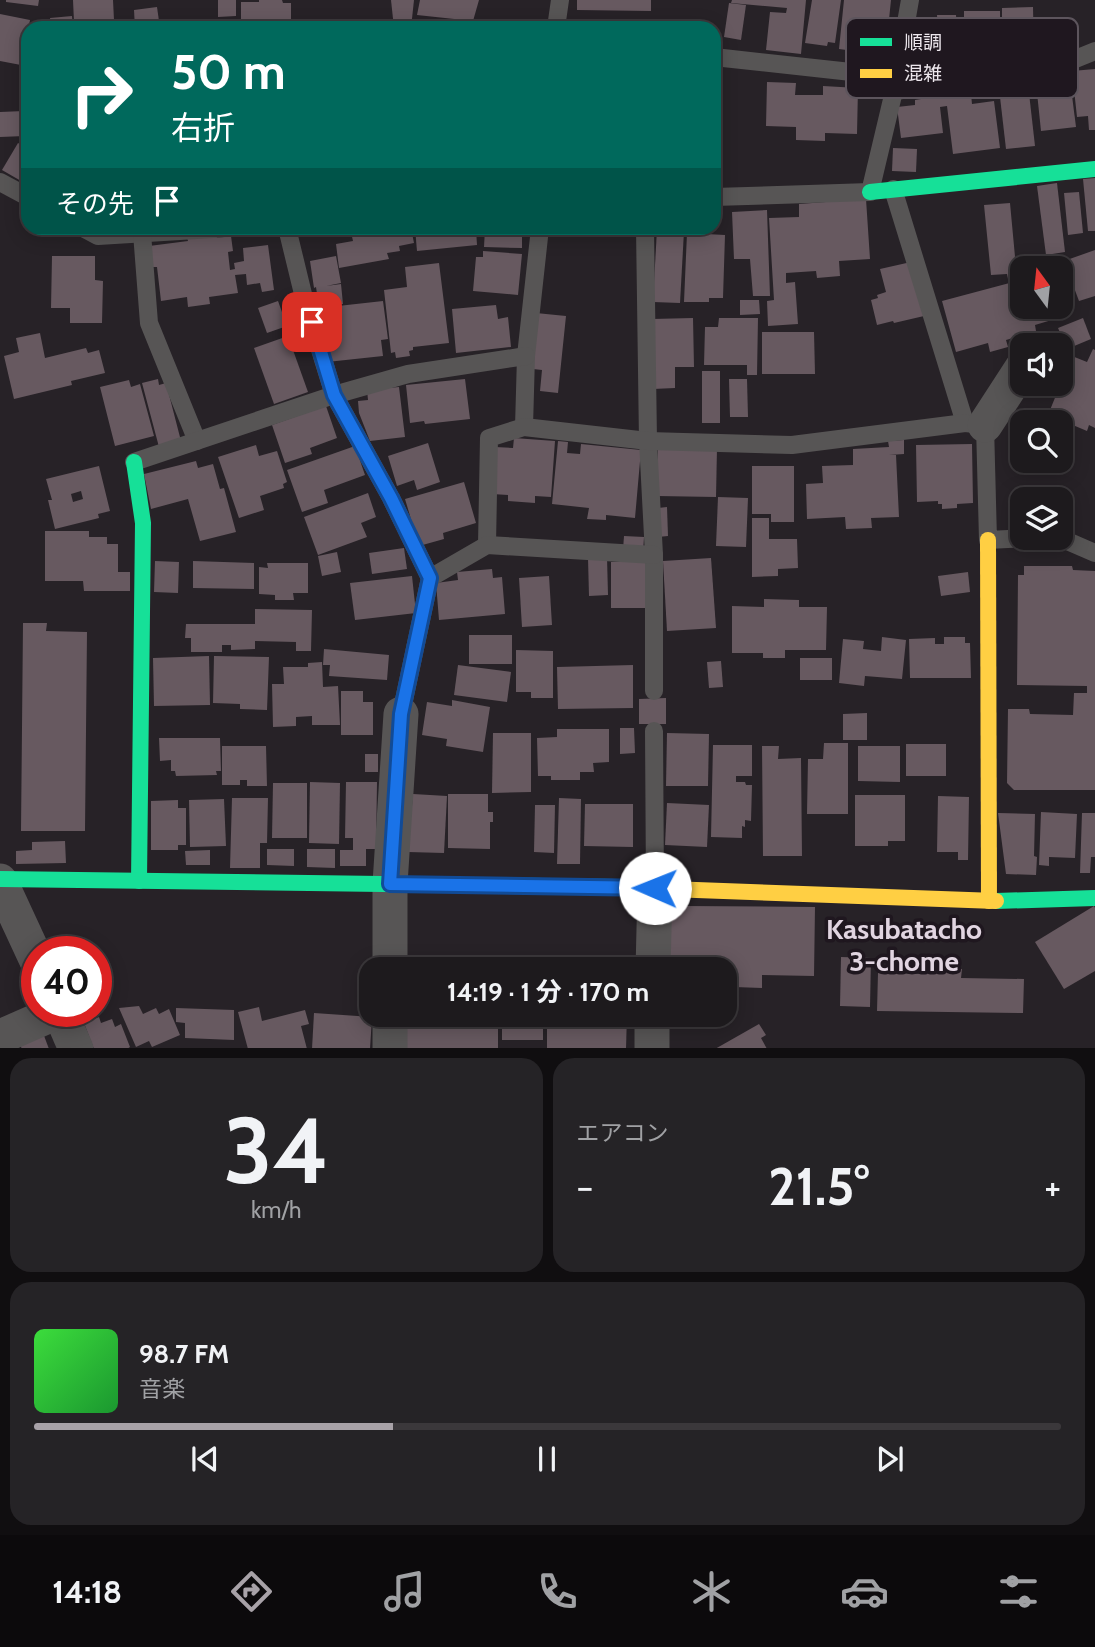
<!DOCTYPE html>
<html lang="ja">
<head>
<meta charset="utf-8">
<style>
  :root { --surface:#1d1a1d; --page:#252326; --text:#f1f3f6; --muted:#a0a1a4; --line:#3b383b; --accent:#a8a2a8 }
  body { margin:0; font-family:Cabin,"Noto Sans JP",sans-serif; background:var(--page); color:var(--text); height:100vh; display:flex; flex-direction:column; font-size:26px; white-space:nowrap }
  * { box-sizing:border-box; margin:0 }
  p { font-size:23px; color:var(--muted) }
  .icon { flex:none; width:38px; height:38px; fill:none; stroke:currentColor; stroke-width:2; stroke-linecap:round; stroke-linejoin:round }
  .map { position:relative; height:1048px; overflow:hidden }
  .sheet { display:flex; flex-direction:column; gap:10px; padding:10px; background:#100e10; flex:1 }
  .sheet>* { flex:none }
  .guide { position:absolute; left:21px; top:21px; width:700px; height:214px; border-radius:21px; box-shadow:0 4px 18px #0003,0 0 0 2px var(--line); background:#00695c; color:#fff; overflow:hidden }
  .needle { width:46px; rotate:345deg }
  .tools { position:absolute; left:1010px; top:256px; display:grid; gap:14px }
  .tools a { display:grid; place-items:center; width:63px; height:63px; border-radius:14px; background:var(--surface); box-shadow:0 4px 18px #0003,0 0 0 2px var(--line); font-size:35px }
  .speed { position:absolute; left:21px; top:936px; display:flex; gap:14px; font-size:35px; font-weight:700; text-align:center }
  .speed>* { display:grid; place-content:center; width:91px; height:91px; border-radius:50%; background:var(--surface); box-shadow:0 4px 18px #0003,0 0 0 2px var(--line); line-height:1 }
  .speed .limit { border:10px solid #d22; background:#fff; color:#111 }
  .pin { position:absolute; display:grid; place-items:center; width:60px; height:60px; color:#fff; margin:-30px; border-radius:14px; box-shadow:0 4px 10px #0006 }
  .me { position:absolute; width:77px; margin:-38px; rotate:271deg; stroke-linejoin:round; filter:drop-shadow(0 0 5px #0008) }
  .turn { display:flex; align-items:center; gap:24px; height:147px; padding:0 35px; font-size:32px }
  .turn .icon { width:91px; height:91px; stroke-width:2.5 }
  .turn b { display:block; font-size:49px; line-height:60px }
  .then { display:flex; align-items:center; height:66px; padding:0 35px; background:#0003; gap:14px; font-size:26px }
  .big { font-size:52px; font-weight:700; line-height:1.1 }
  .sheet .card { flex:1; display:flex; flex-direction:column; justify-content:center; gap:10px; min-width:0; padding:0 24px; border-radius:21px; background:var(--page) }
  .sheet .dial { align-items:center; gap:0 }
  .dial b { font-size:91px; line-height:1 }
  .song { display:flex; align-items:center; gap:21px }
  .cover { width:84px; height:84px; border-radius:10px; background:linear-gradient(135deg,hsl(120 70% 55%),hsl(130 70% 35%)) }
  .played { height:7px; border-radius:4px; background:linear-gradient(90deg,var(--accent) 35%,var(--line) 35%) }
  .keys { display:flex; justify-content:space-around; direction:ltr }
  .heat { display:flex; justify-content:space-between; align-items:center; font-size:38px; direction:ltr }
  .sheet .tiles { flex:1; display:grid; gap:10px; grid-template-columns:1fr 1fr }
  .card:last-child { grid-column:span 2 }
  .trip { position:absolute; left:359px; top:957px; width:378px; height:70px; border-radius:21px; background:var(--surface); box-shadow:0 4px 18px #0003,0 0 0 2px var(--line); font-weight:700; line-height:70px; text-align:center }
  .tabs { display:flex; height:112px; justify-content:space-around; align-items:center; background:#0c0a0c; color:var(--muted) }
  .tabs .icon { width:49px; height:49px }
  .tabs .current { color:var(--accent) }
  .tabs b { font-size:32px; color:var(--text) }
  .map>svg:first-child { display:block }
  .building { fill:#675960; fill-rule:evenodd }
  .lines { fill:none; stroke-linecap:round; stroke-linejoin:round }
  .lane { stroke:#575555; stroke-width:18 }
  .street { stroke:#575555; stroke-width:35 }
  .fast { stroke:#16e098; stroke-width:16 }
  .slow { stroke:#ffcf43; stroke-width:16 }
  .route-casing { stroke:#114b97; stroke-width:18 }
  .route { stroke:#1a73e8; stroke-width:12 }
  .labels { text-anchor:middle; dominant-baseline:central; stroke-width:7; stroke-linejoin:round; paint-order:stroke }
  .neighbourhood-label { font-size:28px; font-weight:bold; fill:#e1d5e1; stroke:#1f171f }
  .key { fill:#1f171f; stroke:#5d555d; stroke-width:2 }
  .key-label { font-size:19px; fill:#ede7ed }
</style>
</head>
<body>
<div class="map">
<svg width="1095" height="1049" viewBox="0 0 1095 1049">
  <rect width="100%" height="100%" fill="#272227"/>
  <g class="building">
    <polygon points="6,0 39,0 38,6 6,2"/>
    <polygon points="73,0 113,0 114,20 108,20 109,28 74,28 74,23 105,21 74,22"/>
    <polygon points="218,0 236,0 236,16 218,17"/>
    <polygon points="259,0 282,0 283,3 291,3 291,28 241,28 241,2 259,2"/>
    <polygon points="391,0 414,0 411,28 394,28"/>
    <polygon points="420,0 479,0 473,21 417,15"/>
    <polygon points="577,0 651,0 651,11 577,10"/>
    <polygon points="732,0 806,0 801,54 766,50 770,12 786,13 787,8 731,3"/>
    <polygon points="812,0 841,0 835,43 828,42 827,46 805,43"/>
    <polygon points="844,0 891,0 886,49 871,47 870,57 854,55 854,51 839,49"/>
    <polygon points="729,3 746,5 741,40 724,37"/>
    <polygon points="157,7 160,28 135,28 134,10"/>
    <polygon points="1033,7 1034,57 1002,57 1002,8"/>
    <polygon points="964,11 1000,11 1000,53 981,54 981,62 964,63"/>
    <polygon points="0,14 30,20 21,65 0,61"/>
    <polygon points="937,15 956,15 958,49 939,49"/>
    <polygon points="72,16 73,28 51,28 50,18"/>
    <polygon points="463,22 463,28 417,28 417,24"/>
    <polygon points="1095,69 1095,130 1089,130 1088,116 1077,117 1072,71"/>
    <polygon points="1070,80 1076,127 1041,131 1036,83"/>
    <polygon points="767,82 796,83 795,95 823,95 823,86 858,88 857,134 825,133 825,141 796,140 796,127 766,126"/>
    <polygon points="1029,93 1035,146 1006,149 1000,97"/>
    <polygon points="971,94 972,104 994,101 1000,148 953,154 947,106 940,107 943,133 901,138 897,107 915,105 915,100 945,95 946,99"/>
    <polygon points="24,111 25,136 0,137 0,112"/>
    <polygon points="18,143 28,149 28,185 2,170"/>
    <polygon points="893,148 917,149 916,172 892,171"/>
    <polygon points="1095,178 1095,231 1088,231 1083,179"/>
    <polygon points="1057,183 1065,252 1046,255 1037,186"/>
    <polygon points="1079,192 1083,233 1068,235 1064,193"/>
    <polygon points="866,199 870,259 839,261 840,276 817,278 816,271 786,273 786,283 795,282 798,324 768,326 767,301 774,300 769,218 799,217 799,204"/>
    <polygon points="1010,203 1017,278 1008,279 1007,274 991,275 984,205"/>
    <polygon points="767,210 770,296 753,296 750,259 734,259 732,212"/>
    <polygon points="350,228 411,228 414,243 399,246 400,251 387,253 389,259 339,268 336,244 353,241"/>
    <polygon points="415,228 476,228 477,245 417,251"/>
    <polygon points="485,228 522,228 522,248 484,247"/>
    <polygon points="549,228 572,228 572,232 548,230"/>
    <polygon points="657,229 684,231 680,303 653,302"/>
    <polygon points="687,233 725,235 723,298 709,298 709,302 684,302"/>
    <polygon points="216,234 217,238 231,236 233,251 228,252 230,270 235,269 234,263 244,261 243,248 268,245 274,290 262,292 260,283 247,285 246,274 235,275 238,293 209,297 210,304 188,307 187,297 161,301 157,267 152,267 149,246 188,241 187,237"/>
    <polygon points="1095,250 1095,296 1079,301 1064,261"/>
    <polygon points="483,251 522,254 518,295 473,291 476,257 483,257"/>
    <polygon points="52,256 95,256 95,280 103,281 102,323 70,323 70,308 51,308"/>
    <polygon points="336,256 341,283 326,286 341,284 343,304 319,307 316,287 314,288 310,261"/>
    <polygon points="911,262 924,316 894,323 893,321 877,325 871,300 878,298 877,295 886,292 880,269"/>
    <polygon points="439,263 449,343 413,347 413,350 409,351 410,356 396,358 395,352 391,353 384,290 407,287 405,267"/>
    <polygon points="1021,280 1022,306 1052,306 1055,319 1035,325 1036,331 1006,340 1008,347 990,352 988,343 956,352 942,301"/>
    <polygon points="740,300 759,300 760,314 740,315"/>
    <polygon points="278,301 287,326 267,333 258,308"/>
    <polygon points="383,301 388,339 381,340 383,356 327,362 320,308"/>
    <polygon points="496,305 498,319 508,317 511,347 456,353 452,309"/>
    <polygon points="536,313 566,316 558,393 540,391 542,370 533,369"/>
    <polygon points="693,318 694,367 675,367 675,388 653,389 652,319"/>
    <polygon points="719,318 758,318 757,375 747,375 747,365 704,365 705,327 718,327"/>
    <polygon points="1083,318 1091,339 1067,349 1058,328"/>
    <polygon points="762,332 814,332 815,374 762,374"/>
    <polygon points="40,333 45,358 86,348 88,353 99,350 105,373 71,381 72,385 14,399 4,356 19,352 16,338"/>
    <polygon points="288,336 308,392 274,404 254,348"/>
    <polygon points="1093,349 1095,350 1095,428 1089,425 1087,431 1068,423 1069,418 1050,410 1072,356 1087,362"/>
    <rect x="702" y="371" width="18" height="52"/>
    <polygon points="158,379 159,385 166,383 181,441 159,447 142,383"/>
    <polygon points="465,379 470,419 425,424 424,421 410,423 406,385"/>
    <polygon points="729,379 747,379 748,417 730,417"/>
    <polygon points="129,380 131,387 140,384 154,436 115,446 100,387"/>
    <polygon points="399,387 405,437 370,441 359,413 358,401 368,400 367,390"/>
    <polygon points="326,406 337,438 310,448 312,454 285,463 272,425"/>
    <polygon points="514,438 555,441 551,497 535,496 535,503 508,501 508,495 492,494 495,447 513,448"/>
    <polygon points="904,440 904,454 889,455 896,455 899,517 871,518 872,528 846,529 845,517 807,519 806,484 823,483 822,466 853,465 853,449 889,447 888,441"/>
    <polygon points="558,441 568,442 567,453 580,454 581,444 641,450 635,518 606,515 606,520 587,519 589,508 552,504"/>
    <polygon points="428,443 440,482 417,490 414,480 397,486 388,456"/>
    <polygon points="972,444 973,503 957,504 957,508 942,509 942,504 938,504 938,501 917,502 916,445"/>
    <polygon points="256,445 259,456 277,451 287,482 283,484 284,488 260,496 264,510 239,518 218,457"/>
    <polygon points="355,446 365,475 324,490 328,503 302,512 287,470"/>
    <polygon points="658,446 717,448 716,497 657,496"/>
    <polygon points="196,461 198,468 213,464 220,489 224,488 236,532 200,541 188,499 151,509 144,474"/>
    <path d="M99 466 110 511 98 514 99 518 55 529 48 500H52L46 479ZM81 491 83 499 73 502 71 494Z"/>
    <polygon points="752,466 794,466 794,522 771,522 771,514 752,514"/>
    <polygon points="464,482 476,523 443,533 444,539 419,546 405,499"/>
    <polygon points="368,493 376,517 361,523 367,537 318,555 304,517"/>
    <polygon points="718,497 748,498 746,547 716,546"/>
    <polygon points="667,507 668,536 658,537 658,508"/>
    <polygon points="752,518 769,518 769,539 797,539 798,568 778,569 778,576 752,577"/>
    <polygon points="45,531 89,531 89,537 107,537 107,544 118,544 118,572 130,572 130,591 84,591 83,581 45,581"/>
    <polygon points="624,536 644,537 643,552 623,550"/>
    <polygon points="404,548 407,569 372,574 369,553"/>
    <polygon points="337,552 341,572 322,576 318,556"/>
    <polygon points="607,557 608,595 589,596 588,558"/>
    <polygon points="711,558 716,628 667,631 663,561"/>
    <polygon points="155,561 179,562 178,593 154,592"/>
    <polygon points="193,561 254,563 254,589 193,588"/>
    <polygon points="646,561 646,608 611,608 611,562"/>
    <polygon points="267,563 308,563 308,593 293,593 294,600 275,600 275,595 259,594 259,567 268,568"/>
    <polygon points="1024,566 1072,566 1073,570 1095,571 1095,790 1014,790 1007,783 1008,709 1029,709 1030,714 1073,715 1074,693 1087,693 1087,686 1017,685 1018,575 1024,575"/>
    <polygon points="492,569 493,578 502,577 505,614 439,620 436,583 458,580 457,572"/>
    <polygon points="968,572 970,592 941,596 938,576"/>
    <polygon points="412,576 416,613 355,620 350,583"/>
    <polygon points="549,576 552,625 522,627 519,578"/>
    <polygon points="764,599 799,600 799,607 827,607 826,650 785,650 785,658 763,658 763,653 732,653 732,606 764,607"/>
    <polygon points="255,609 312,610 311,651 296,651 296,642 255,641 255,649 231,650 231,645 222,645 222,652 191,652 191,638 185,638 186,624 255,624"/>
    <polygon points="23,623 47,623 46,631 87,632 85,831 21,831"/>
    <rect x="469" y="635" width="43" height="29"/>
    <polygon points="882,637 906,640 902,679 865,676 864,686 839,683 843,639 864,641 863,649 881,651"/>
    <polygon points="944,637 965,637 965,643 970,643 971,678 910,678 909,639 935,638 935,644 944,644"/>
    <polygon points="324,649 389,655 387,680 329,676 330,665 323,665"/>
    <polygon points="516,650 553,651 553,698 531,698 531,692 516,692"/>
    <polygon points="209,656 210,705 154,706 153,658"/>
    <polygon points="214,656 269,657 267,710 240,709 240,704 213,703"/>
    <rect x="800" y="658" width="32" height="22"/>
    <polygon points="721,661 723,687 709,688 707,662"/>
    <polygon points="322,662 323,687 338,686 340,725 312,725 312,716 296,717 296,726 273,727 272,684 284,684 283,667 308,667 308,663"/>
    <polygon points="458,665 511,672 507,702 454,695"/>
    <polygon points="633,665 633,708 558,709 557,667"/>
    <polygon points="341,691 363,691 363,702 373,702 373,735 341,735"/>
    <polygon points="666,698 666,724 639,724 639,699"/>
    <polygon points="452,700 490,707 483,752 446,746 447,739 422,735 427,702 452,706"/>
    <polygon points="867,713 867,740 843,740 843,714"/>
    <polygon points="620,728 634,728 635,753 620,754"/>
    <polygon points="557,729 609,729 609,762 593,763 594,772 580,772 580,780 551,780 551,776 538,776 537,738 557,737"/>
    <polygon points="493,733 531,733 531,792 492,793"/>
    <polygon points="667,733 709,734 708,786 666,786"/>
    <polygon points="159,738 220,738 221,771 216,771 217,775 176,776 175,771 171,771 171,760 160,761"/>
    <polygon points="824,743 848,743 848,814 807,814 808,759 823,759"/>
    <rect x="906" y="744" width="40" height="32"/>
    <polygon points="713,745 752,745 752,776 736,776 736,782 745,782 746,785 752,785 751,821 745,820 745,827 742,826 742,838 711,837"/>
    <polygon points="222,746 266,746 267,786 247,786 247,780 240,780 240,785 222,785"/>
    <polygon points="762,746 779,746 778,759 801,758 802,856 763,856"/>
    <polygon points="858,746 900,746 900,782 858,781"/>
    <rect x="365" y="754" width="13" height="18"/>
    <polygon points="310,782 340,783 339,844 309,843"/>
    <polygon points="346,782 377,782 376,849 366,849 366,866 340,866 340,850 353,850 353,838 345,838"/>
    <polygon points="273,783 307,783 307,838 272,838"/>
    <polygon points="413,794 447,796 444,853 408,852"/>
    <polygon points="448,794 488,794 488,812 493,812 493,822 490,822 490,849 448,848"/>
    <polygon points="855,795 905,795 905,841 888,841 888,846 855,846"/>
    <polygon points="938,796 969,797 968,860 958,860 958,852 937,852"/>
    <polygon points="232,798 268,798 267,843 260,843 260,868 230,868"/>
    <polygon points="559,798 581,799 580,864 557,864"/>
    <polygon points="224,799 226,846 190,847 189,800"/>
    <polygon points="178,800 178,808 186,808 186,845 178,845 178,850 151,850 151,801"/>
    <polygon points="667,803 709,805 707,847 665,845"/>
    <polygon points="585,804 633,804 633,847 584,846"/>
    <polygon points="535,805 555,805 554,853 534,852"/>
    <polygon points="1041,812 1077,814 1075,858 1049,857 1049,866 1039,865"/>
    <polygon points="998,813 1035,814 1034,856 1037,857 1036,875 1006,874"/>
    <polygon points="1082,813 1095,813 1095,857 1091,857 1090,873 1080,873"/>
    <polygon points="65,841 66,863 16,864 16,851 32,850 32,842"/>
    <polygon points="267,849 294,849 294,866 267,865"/>
    <polygon points="307,849 335,849 335,868 307,867"/>
    <polygon points="210,850 210,865 186,865 185,851"/>
    <polygon points="682,906 815,907 814,976 762,975 762,988 734,987 734,977 724,977 724,970 666,970 666,909 682,909"/>
    <polygon points="1094,906 1095,908 1095,971 1064,989 1035,942"/>
    <polygon points="841,957 871,958 870,1007 840,1006"/>
    <polygon points="920,961 945,962 945,968 962,969 961,978 1024,979 1023,1013 877,1011 878,973 920,974"/>
    <polygon points="139,1006 143,1014 156,1008 159,1014 169,1009 180,1035 152,1047 149,1041 136,1047 119,1008"/>
    <polygon points="259,1007 262,1021 305,1010 309,1024 301,1026 307,1049 248,1049 238,1012"/>
    <polygon points="176,1008 234,1010 234,1040 185,1038 185,1023 176,1022"/>
    <polygon points="314,1013 372,1017 370,1049 312,1049"/>
    <rect x="403" y="1015" width="95" height="34"/>
    <rect x="502" y="1015" width="41" height="25"/>
    <polygon points="547,1015 627,1015 626,1049 547,1049"/>
    <polygon points="99,1017 101,1023 112,1019 115,1027 121,1024 130,1047 127,1049 94,1049 84,1023"/>
    <polygon points="759,1024 766,1035 761,1038 767,1049 715,1049"/>
    <polygon points="43,1033 49,1049 22,1049 19,1043"/>
  </g>
  <g class="lines">
    <g class="lane">
      <polyline points="556,28 560,0"/>
      <polyline points="714,57 897,77"/>
      <polyline points="894,91 1036,75 1095,51"/>
      <polyline points="0,182 28,197"/>
      <polyline points="893,189 965,423 985,425 988,540 1046,537"/>
      <polyline points="714,197 870,192 894,91 910,0"/>
      <polyline points="83,228 98,236 229,228"/>
      <polyline points="287,228 304,298 334,395 391,498 430,578 401,714"/>
      <polyline points="645,228 648,441 654,555 654,691"/>
      <polyline points="142,233 149,323 197,441"/>
      <polyline points="524,427 526,356 540,228"/>
      <polyline points="134,462 334,395 408,374 526,356"/>
      <polyline points="1058,537 1095,553"/>
      <polyline points="487,545 489,438 524,427 648,441 792,445 965,423"/>
      <polyline points="430,578 487,545 654,555"/>
      <polyline points="654,731 655,888"/>
    </g>
    <g class="street">
      <polyline points="985,425 1022,368"/>
      <polyline points="0,881 37,961"/>
      <polyline points="390,970 390,884 401,714"/>
      <polyline points="653,970 655,888"/>
      <polyline points="60,1012 76,1049"/>
      <polyline points="0,1037 57,1012"/>
      <polyline points="390,1049 390,1015"/>
      <polyline points="652,1049 652,1015"/>
    </g>
    <g class="fast">
      <polyline points="870,192 1095,169"/>
      <polyline points="134,462 143,523 139,881"/>
      <polyline points="0,879 615,887"/>
      <polyline points="996,901 1095,898"/>
    </g>
    <g class="slow">
      <polyline points="988,540 989,901"/>
      <polyline points="615,887 996,901"/>
    </g>
  </g>
  <g class="lines">
    <defs>
      <polyline id="route" points="312,322 334,395 391,498 430,578 401,714 390,884 655,888"/>
    </defs>
    <use href="#route" class="route-casing"/>
    <use href="#route" class="route"/>
  </g>
  <g class="labels">
    <g class="neighbourhood-label">
      <text x="904" y="929">Kasubatacho<tspan x="904" dy="32">3-chome</tspan></text>
    </g>
  </g>
  <rect x="846" y="18" width="232" height="80" rx="10" class="key"/>
  <rect x="860" y="38" width="32" height="8" fill="#16e098"/>
  <rect x="860" y="69" width="32" height="9" fill="#ffcf43"/>
  <g class="key-label">
    <text x="904" y="49">順調</text>
    <text x="904" y="80">混雑</text>
  </g>
</svg>
<div class="tools">
<a><svg class="needle" viewBox="-14 -14 28 28"><path d="M0-13l5 13h-10z" fill="#e53935"/><path d="M0 13l5-13h-10z" fill="#a0a1a4"/></svg></a>
<a><svg class="icon" aria-label="sound" viewBox="0 0 24 24"><path d="M4 9h4l5-4v14l-5-4H4zM17 9q2 3 0 6"/></svg></a>
<a><svg class="icon" aria-label="search" viewBox="0 0 24 24"><circle cx="10" cy="10" r="6"/><path d="M15 15l6 6"/></svg></a>
<a><svg class="icon" aria-label="layers" viewBox="0 0 24 24"><path d="M12 4l9 5-9 5-9-5zM3 14l9 5 9-5"/></svg></a>
</div>
<div class="speed"><div class="limit">40</div></div>
<div class="pin" style="left:312px;top:322px;background:#d93025"><svg class="icon" aria-label="arrive" viewBox="0 0 24 24"><path d="M6 21V4h12l-3 4 3 4H6"/></svg></div>
<svg class="me" style="left:655px;top:888px" viewBox="-20 -20 40 40"><circle r="19" fill="#fff"/><path d="M0-13L10 11 0 6-10 11z" fill="#1a73e8"/></svg>
<div class="trip">14:19 · 1 分 · 170 m</div>
<div class="guide">
<div class="turn"><svg class="icon" aria-label="right" viewBox="0 0 24 24"><path d="M7 20v-9h11M14 6l5 5-5 5"/></svg><div><b>50 m</b>右折</div></div>
<div class="then">その先<svg class="icon" aria-label="arrive" viewBox="0 0 24 24"><path d="M6 21V4h12l-3 4 3 4H6"/></svg></div>
</div>
</div>
<section class="sheet">
<div class="tiles">
<div class="card dial"><b>34</b><p>km/h</p></div>
<div class="card"><p>エアコン</p>
<div class="heat"><a>−</a><b class="big">21.5°</b><a>+</a></div>
</div>
<div class="card">
<div class="song"><i class="cover"></i><div><b>98.7 FM</b><p>音楽</p></div></div>
<div class="played"></div>
<div class="keys"><svg class="icon" aria-label="previous" viewBox="0 0 24 24"><path d="M18 5L8 12l10 7zM5 5v14"/></svg><svg class="icon" aria-label="pause" viewBox="0 0 24 24"><path d="M8 5v14M16 5v14"/></svg><svg class="icon" aria-label="next" viewBox="0 0 24 24"><path d="M6 5l10 7-10 7zM19 5v14"/></svg></div>
</div>
</div>
</section>
<nav class="tabs">
<b>14:18</b>
<svg class="icon current" aria-label="directions" viewBox="0 0 24 24"><path d="M12 3l9 9-9 9-9-9zM9 14v-3h6M13 9l2 2-2 2"/></svg>
<svg class="icon" aria-label="music" viewBox="0 0 24 24"><path d="M9 18V5l10-2v13"/><circle cx="6" cy="18" r="3"/><circle cx="16" cy="16" r="3"/></svg>
<svg class="icon" aria-label="phone" viewBox="0 0 24 24"><path d="M5 4h4l2 5-3 2q2 4 5 5l2-3 5 2v4C11 20 4 13 5 4z"/></svg>
<svg class="icon" aria-label="climate" viewBox="0 0 24 24"><path d="M12 3v18M4 7l16 10M4 17L20 7"/></svg>
<svg class="icon" aria-label="car" viewBox="0 0 24 24"><path d="M5 17H2v-5l4-1 3-4h7l3 4 3 1v5h-3M9 17h6M6 11h13"/><circle cx="7" cy="17" r="2"/><circle cx="17" cy="17" r="2"/></svg>
<svg class="icon" aria-label="filters" viewBox="0 0 24 24"><path d="M4 7h16M4 17h16"/><circle cx="9" cy="7" r="2"/><circle cx="15" cy="17" r="2"/></svg>
</nav>
</body>
</html>
